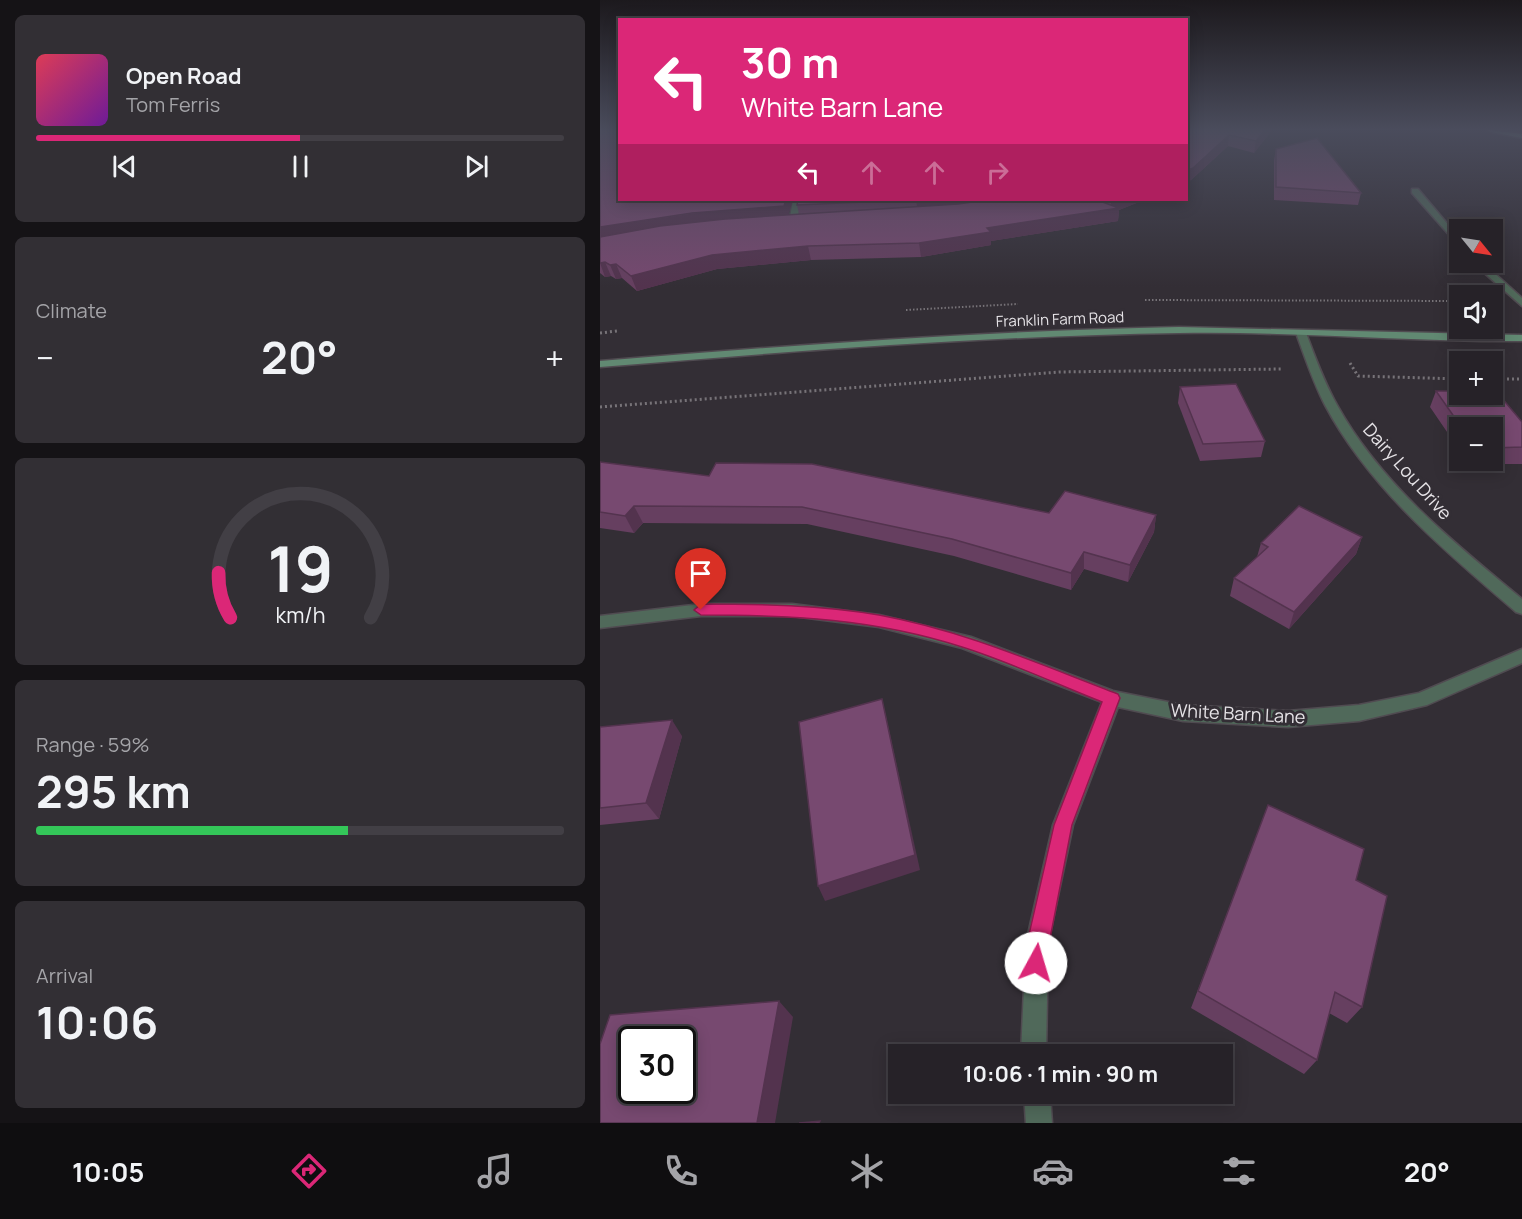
<!DOCTYPE html>
<html lang="en">
<head>
<meta charset="utf-8">
<style>
  :root { --surface:#262228; --page:#322f34; --text:#f1f3f6; --muted:#a4a4a8; --line:#423f45; --accent:#db2777 }
  body { margin:0; font-family:Manrope,sans-serif; background:var(--page); color:var(--text); height:100vh; display:flex; flex-direction:column; font-size:22px; white-space:nowrap }
  * { box-sizing:border-box; margin:0 }
  p { font-size:20px; color:var(--muted) }
  .icon { flex:none; width:33px; height:33px; fill:none; stroke:currentColor; stroke-width:2; stroke-linecap:round; stroke-linejoin:round }
  .map { position:relative; flex:1; overflow:hidden }
  .drawer { display:flex; flex-direction:column; gap:15px; padding:15px; background:#151316; width:600px }
  .drawer>* { flex:none }
  .hud { position:absolute; left:18px; top:18px; width:570px; height:183px; border-radius:0px; box-shadow:0 3px 15px #0003,0 0 0 2px var(--line); background:#db2777; color:#fff; overflow:hidden }
  .needle { width:39px; rotate:120deg }
  .fabs { position:absolute; left:849px; top:219px; display:grid; gap:12px }
  .fabs a { display:grid; place-items:center; width:54px; height:54px; border-radius:0px; background:var(--surface); box-shadow:0 3px 15px #0003,0 0 0 2px var(--line); font-size:30px }
  .speed { position:absolute; left:18px; top:1026px; display:flex; gap:12px; font-size:30px; font-weight:700; text-align:center }
  .speed>* { display:grid; place-content:center; width:78px; height:78px; border-radius:50%; background:var(--surface); box-shadow:0 3px 15px #0003,0 0 0 2px var(--line); line-height:1 }
  .speed .limit { border:3px solid #111; border-radius:9px; background:#fff; color:#111 }
  .pin { position:absolute; display:grid; place-items:center; width:51px; height:51px; color:#fff; margin:-62px -26px; border-radius:50% 50% 50% 0; rotate:-45deg; box-shadow:0 0 6px #0007 }
  .pin .icon { rotate:45deg }
  .me { position:absolute; width:66px; margin:-33px; rotate:6deg; stroke-linejoin:round; filter:drop-shadow(0 0 4px #0008) }
  .turn { display:flex; align-items:center; gap:21px; height:126px; padding:0 24px; font-size:27px }
  .turn .icon { width:78px; height:78px; stroke-width:2.5 }
  .turn b { display:block; font-size:42px; line-height:51px }
  .lanes { display:flex; align-items:center; height:57px; padding:0 24px; background:#0003; justify-content:center; gap:30px; direction:ltr }
  .lanes .off { opacity:.35 }
  .big { font-size:45px; font-weight:700; line-height:1.1 }
  .drawer .tile { flex:1; display:flex; flex-direction:column; justify-content:center; gap:9px; min-width:0; padding:0 21px; border-radius:9px; background:var(--page) }
  .drawer .dial { align-items:center; gap:0 }
  .dial svg { height:156px; overflow:visible; fill:none; stroke:var(--line); stroke-width:7; stroke-linecap:round; text-anchor:middle }
  .dial text { fill:var(--text); stroke:none }
  .song { display:flex; align-items:center; gap:18px }
  .cover { width:72px; height:72px; border-radius:9px; background:linear-gradient(135deg,hsl(350 70% 55%),hsl(280 70% 35%)) }
  .played { height:6px; border-radius:3px; background:linear-gradient(90deg,var(--accent) 50%,var(--line) 50%) }
  .keys { display:flex; justify-content:space-around; direction:ltr }
  .heat { display:flex; justify-content:space-between; align-items:center; font-size:33px; direction:ltr }
  .charge { height:9px; border-radius:4px; background:linear-gradient(90deg,#34c759 59%,var(--line) 0) }
  .trip { position:absolute; left:288px; top:1044px; width:345px; height:60px; border-radius:0px; background:var(--surface); box-shadow:0 3px 15px #0003,0 0 0 2px var(--line); font-weight:700; line-height:60px; text-align:center }
  .menu { display:flex; height:96px; justify-content:space-around; align-items:center; background:#0f0e10; color:var(--muted) }
  .menu .icon { width:42px; height:42px }
  .menu .active { color:var(--accent) }
  .menu b { font-size:27px; color:var(--text) }
  main { display:flex; flex:1; min-height:0 }
  .map>svg:first-child { display:block }
  .lines { fill:none; stroke-linecap:round; stroke-linejoin:round }
  .street-casing { stroke:#504b51; stroke-width:3 }
  .secondary-casing { stroke:#504b51; stroke-width:3 }
  .primary-casing { stroke:#504b51; stroke-width:3 }
  .path-far1 { stroke:#777378; stroke-width:2; stroke-dasharray:1.5 2; stroke-linecap:butt }
  .path { stroke:#777378; stroke-width:3; stroke-dasharray:2 3; stroke-linecap:butt }
  .street { fill:#50695a; fill-rule:evenodd }
  .secondary { fill:#618972; fill-rule:evenodd }
  .primary { fill:#6da183; fill-rule:evenodd }
  .wall { fill:#663f60 }
  .shaded-wall { fill:#53334e }
  .building { fill:#774970; stroke:#53334e; stroke-width:1.5; fill-rule:evenodd }
  .route { fill:#db2777; stroke:#8e194d; stroke-width:1.5 }
  .labels { text-anchor:middle; dominant-baseline:central; stroke-width:6; stroke-linejoin:round; paint-order:stroke }
  .far-street-label { font-size:15px; fill:#e6e3e7; stroke:#332e35 }
  .street-label { font-size:18px; fill:#e6e3e7; stroke:#332e35 }
</style>
</head>
<body>
<main>
<section class="drawer">
<div class="tile">
<div class="song"><i class="cover"></i><div><b>Open Road</b><p>Tom Ferris</p></div></div>
<div class="played"></div>
<div class="keys"><svg class="icon" aria-label="previous" viewBox="0 0 24 24"><path d="M18 5L8 12l10 7zM5 5v14"/></svg><svg class="icon" aria-label="pause" viewBox="0 0 24 24"><path d="M8 5v14M16 5v14"/></svg><svg class="icon" aria-label="next" viewBox="0 0 24 24"><path d="M6 5l10 7-10 7zM19 5v14"/></svg></div>
</div>
<div class="tile"><p>Climate</p>
<div class="heat"><a>−</a><b class="big">20°</b><a>+</a></div>
</div>
<div class="tile dial"><svg viewBox="0 0 100 80">
<path d="M14 69A42 42 0 1 1 86 69"/>
<path d="M14 69A42 42 0 0 1 8 46" stroke="#db2777"/>
<text x="50" y="56" font-size="32" font-weight="700">19</text>
<text x="50" y="72" font-size="11">km/h</text>
</svg></div>
<div class="tile"><p>Range · 59%</p><b class="big">295 km</b><div class="charge"></div></div>
<div class="tile"><p>Arrival</p><b class="big">10:06</b></div>
</section>
<div class="map">
<svg width="922" height="1123" viewBox="0 0 922 1123">
  <rect width="100%" height="100%" fill="#332e35"/>
  <g class="lines">
    <defs>
      <g id="street">
        <polygon points="812,189 818,189 860,239 860,247 812,193"/>
        <polygon points="193,200 201,200 197,223 193,225 189,223"/>
        <polygon points="872,262 882,262 922,298 922,306"/>
        <path d="M697 331 706 333C715 357 724 382 737 405 780 483 854 543 922 599V614L916 612C846 552 769 488 725 405 713 382 705 357 696 333Z"/>
        <polygon points="101,604 192,604 279,615 371,637 513,691 583,705 688,711 759,705 819,693 922,649 922,663 827,705 759,721 688,727 583,721 518,707 473,825 448,943 446,1054 421,1054 426,943 453,825 502,702 362,648 279,627 192,616 101,616 0,628 0,616"/>
        <polygon points="424,1094 450,1094 452,1123 426,1123"/>
      </g>
      <path id="secondary" d="M579 327 922 335V341C808 342 693 331 579 333 386 336 193 351 0 367V361C193 345 386 331 579 327Z"/>
      <polygon id="primary" points="888,130 922,134 922,138 891,132"/>
    </defs>
    <use href="#street" class="street-casing"/>
    <use href="#secondary" class="secondary-casing"/>
    <use href="#primary" class="primary-casing"/>
    <g class="path-far1">
      <polyline points="545,300 860,301"/>
      <polyline points="306,310 418,304"/>
    </g>
    <g class="path">
      <polyline points="0,333 17,331"/>
      <polyline points="750,363 758,376 860,379"/>
      <polyline points="892,379 922,379"/>
      <polyline points="0,407 459,372 681,369"/>
    </g>
    <use href="#street" class="street"/>
    <use href="#secondary" class="secondary"/>
    <use href="#primary" class="primary"/>
  </g>
  <g class="wall">
    <polygon points="0,130 193,200 188,215 199,214 197,205 198,200 497,200 505,202 503,200 544,200 519,210 518,221 391,241 391,245 321,257 211,260 117,269 37,291 22,278 16,279 11,276 5,277 0,273"/>
    <polygon points="586,130 672,130 654,153 628,146 591,180 586,182"/>
    <polygon points="676,149 761,193 758,205 674,200 674,160"/>
    <polygon points="580,387 665,441 661,457 600,461 578,403"/>
    <polygon points="836,391 860,391 860,394 892,394 892,391 896,391 922,422 922,447 921,447 922,447 922,464 869,464 866,460 892,460 892,428 860,428 860,451 830,407"/>
    <polygon points="0,462 109,476 449,513 556,515 554,532 528,582 484,569 471,590 354,556 207,524 43,523 34,533 0,528"/>
    <polygon points="762,537 756,554 689,629 630,596 634,578 657,557 661,543"/>
    <polygon points="0,727 82,736 59,819 0,825"/>
    <polygon points="668,805 756,880 762,1007 747,1023 729,1013 717,1060 704,1074 591,1008"/>
  </g>
  <g class="shaded-wall">
    <polygon points="665,130 672,130 654,153 656,141"/>
    <polygon points="629,135 628,146 591,180 586,182 586,171"/>
    <polygon points="186,200 193,200 187,219 0,241 0,227"/>
    <polygon points="316,200 399,200 318,212"/>
    <polygon points="511,200 544,200 519,210 518,221 391,241 391,245 321,257 319,243 387,228 511,209"/>
    <polygon points="208,246 211,260 117,269 37,291 31,276 112,255"/>
    <polygon points="5,262 11,276 5,277 0,263"/>
    <polygon points="16,264 22,278 16,279 10,265"/>
    <polygon points="34,506 43,523 34,533 25,516"/>
    <polygon points="556,515 554,532 528,582 530,565"/>
    <polygon points="762,537 756,554 689,629 694,612"/>
    <polygon points="484,552 484,569 471,590 471,573"/>
    <polygon points="282,699 286,716 320,870 225,901 218,886"/>
    <polygon points="72,720 82,736 59,819 46,803"/>
    <polygon points="179,1001 193,1017 175,1123 157,1123"/>
  </g>
  <g class="building">
    <polygon points="0,130 20,130 20,200 186,200 184,206 92,213 0,227"/>
    <polygon points="586,130 665,130 656,141 629,135 593,168 586,171"/>
    <polygon points="717,138 761,193 676,187 676,149"/>
    <polygon points="198,200 310,200 197,205"/>
    <polygon points="387,200 497,200 519,208 387,228 391,232 319,243 208,246 112,255 31,276 16,264 10,265 5,262 0,263 0,237 60,226 125,219 358,204"/>
    <polygon points="636,384 665,441 603,444 580,387"/>
    <polygon points="836,391 860,391 860,394 892,394 892,391 896,391 922,422 922,447 892,448 892,428 862,428"/>
    <polygon points="0,462 109,476 116,463 212,464 449,513 465,491 556,515 530,565 484,552 471,573 352,539 202,507 34,506 25,516 0,512"/>
    <polygon points="699,506 762,537 694,612 634,578 668,547 661,543"/>
    <polygon points="282,699 315,855 218,886 199,722"/>
    <polygon points="72,720 46,803 0,808 0,727"/>
    <polygon points="668,805 764,849 756,880 787,896 762,1007 735,992 717,1060 598,991"/>
    <path d="M179 1001 157 1123H0V1044L10 1015ZM32 1040H82V1090H32Z"/>
    <polygon points="220,1121 219,1123 199,1123"/>
  </g>
  <linearGradient id="sky" x2="0" y2="1"><stop stop-color="#1c191d"/><stop offset="0.45" stop-color="#4a4c5c"/><stop offset="1" stop-color="#4a4c5c" stop-opacity="0"/></linearGradient>
  <rect width="922" height="287" fill="url(#sky)"/>
  <path class="route" d="M101 604C161 604 220 605 279 615 362 630 439 664 518 694L520 698 472 825 444 970 436 973 429 970 426 963 427 943 454 825 502 702C456 684 410 662 362 647 275 619 192 615 101 615L94 610Z"/>
  <g class="labels">
    <g class="far-street-label">
      <text transform="translate(460 319) rotate(-2)">Franklin Farm Road</text>
    </g>
    <g class="street-label">
      <text transform="translate(808 471) rotate(48)">Dairy Lou Drive</text>
      <text transform="translate(638 713) rotate(3)">White Barn Lane</text>
    </g>
  </g>
</svg>
<div class="fabs">
<a><svg class="needle" viewBox="-14 -14 28 28"><path d="M0-13l5 13h-10z" fill="#e53935"/><path d="M0 13l5-13h-10z" fill="#a4a4a8"/></svg></a>
<a><svg class="icon" aria-label="sound" viewBox="0 0 24 24"><path d="M4 9h4l5-4v14l-5-4H4zM17 9q2 3 0 6"/></svg></a>
<a>+</a>
<a>−</a>
</div>
<div class="speed"><div class="limit">30</div></div>
<div class="pin" style="left:101px;top:610px;background:#d93025"><svg class="icon" aria-label="arrive" viewBox="0 0 24 24"><path d="M6 21V4h12l-3 4 3 4H6"/></svg></div>
<svg class="me" style="left:436px;top:963px" viewBox="-20 -20 40 40"><circle r="19" fill="#fff"/><path d="M0-13L10 11 0 6-10 11z" fill="#db2777"/></svg>
<div class="trip">10:06 · 1 min · 90 m</div>
<div class="hud">
<div class="turn"><svg class="icon" aria-label="left" viewBox="0 0 24 24"><path d="M17 20v-9H6M10 6l-5 5 5 5"/></svg><div><b>30 m</b>White Barn Lane</div></div>
<div class="lanes"><svg class="icon" aria-label="left" viewBox="0 0 24 24"><path d="M17 20v-9H6M10 6l-5 5 5 5"/></svg><svg class="icon off" aria-label="ahead" viewBox="0 0 24 24"><path d="M12 20V5M6 11l6-6 6 6"/></svg><svg class="icon off" aria-label="ahead" viewBox="0 0 24 24"><path d="M12 20V5M6 11l6-6 6 6"/></svg><svg class="icon off" aria-label="right" viewBox="0 0 24 24"><path d="M7 20v-9h11M14 6l5 5-5 5"/></svg></div>
</div>
</div>
</main>
<nav class="menu">
<b>10:05</b>
<svg class="icon active" aria-label="directions" viewBox="0 0 24 24"><path d="M12 3l9 9-9 9-9-9zM9 14v-3h6M13 9l2 2-2 2"/></svg>
<svg class="icon" aria-label="music" viewBox="0 0 24 24"><path d="M9 18V5l10-2v13"/><circle cx="6" cy="18" r="3"/><circle cx="16" cy="16" r="3"/></svg>
<svg class="icon" aria-label="phone" viewBox="0 0 24 24"><path d="M5 4h4l2 5-3 2q2 4 5 5l2-3 5 2v4C11 20 4 13 5 4z"/></svg>
<svg class="icon" aria-label="climate" viewBox="0 0 24 24"><path d="M12 3v18M4 7l16 10M4 17L20 7"/></svg>
<svg class="icon" aria-label="car" viewBox="0 0 24 24"><path d="M5 17H2v-5l4-1 3-4h7l3 4 3 1v5h-3M9 17h6M6 11h13"/><circle cx="7" cy="17" r="2"/><circle cx="17" cy="17" r="2"/></svg>
<svg class="icon" aria-label="filters" viewBox="0 0 24 24"><path d="M4 7h16M4 17h16"/><circle cx="9" cy="7" r="2"/><circle cx="15" cy="17" r="2"/></svg>
<b>20°</b>
</nav>
</body>
</html>
